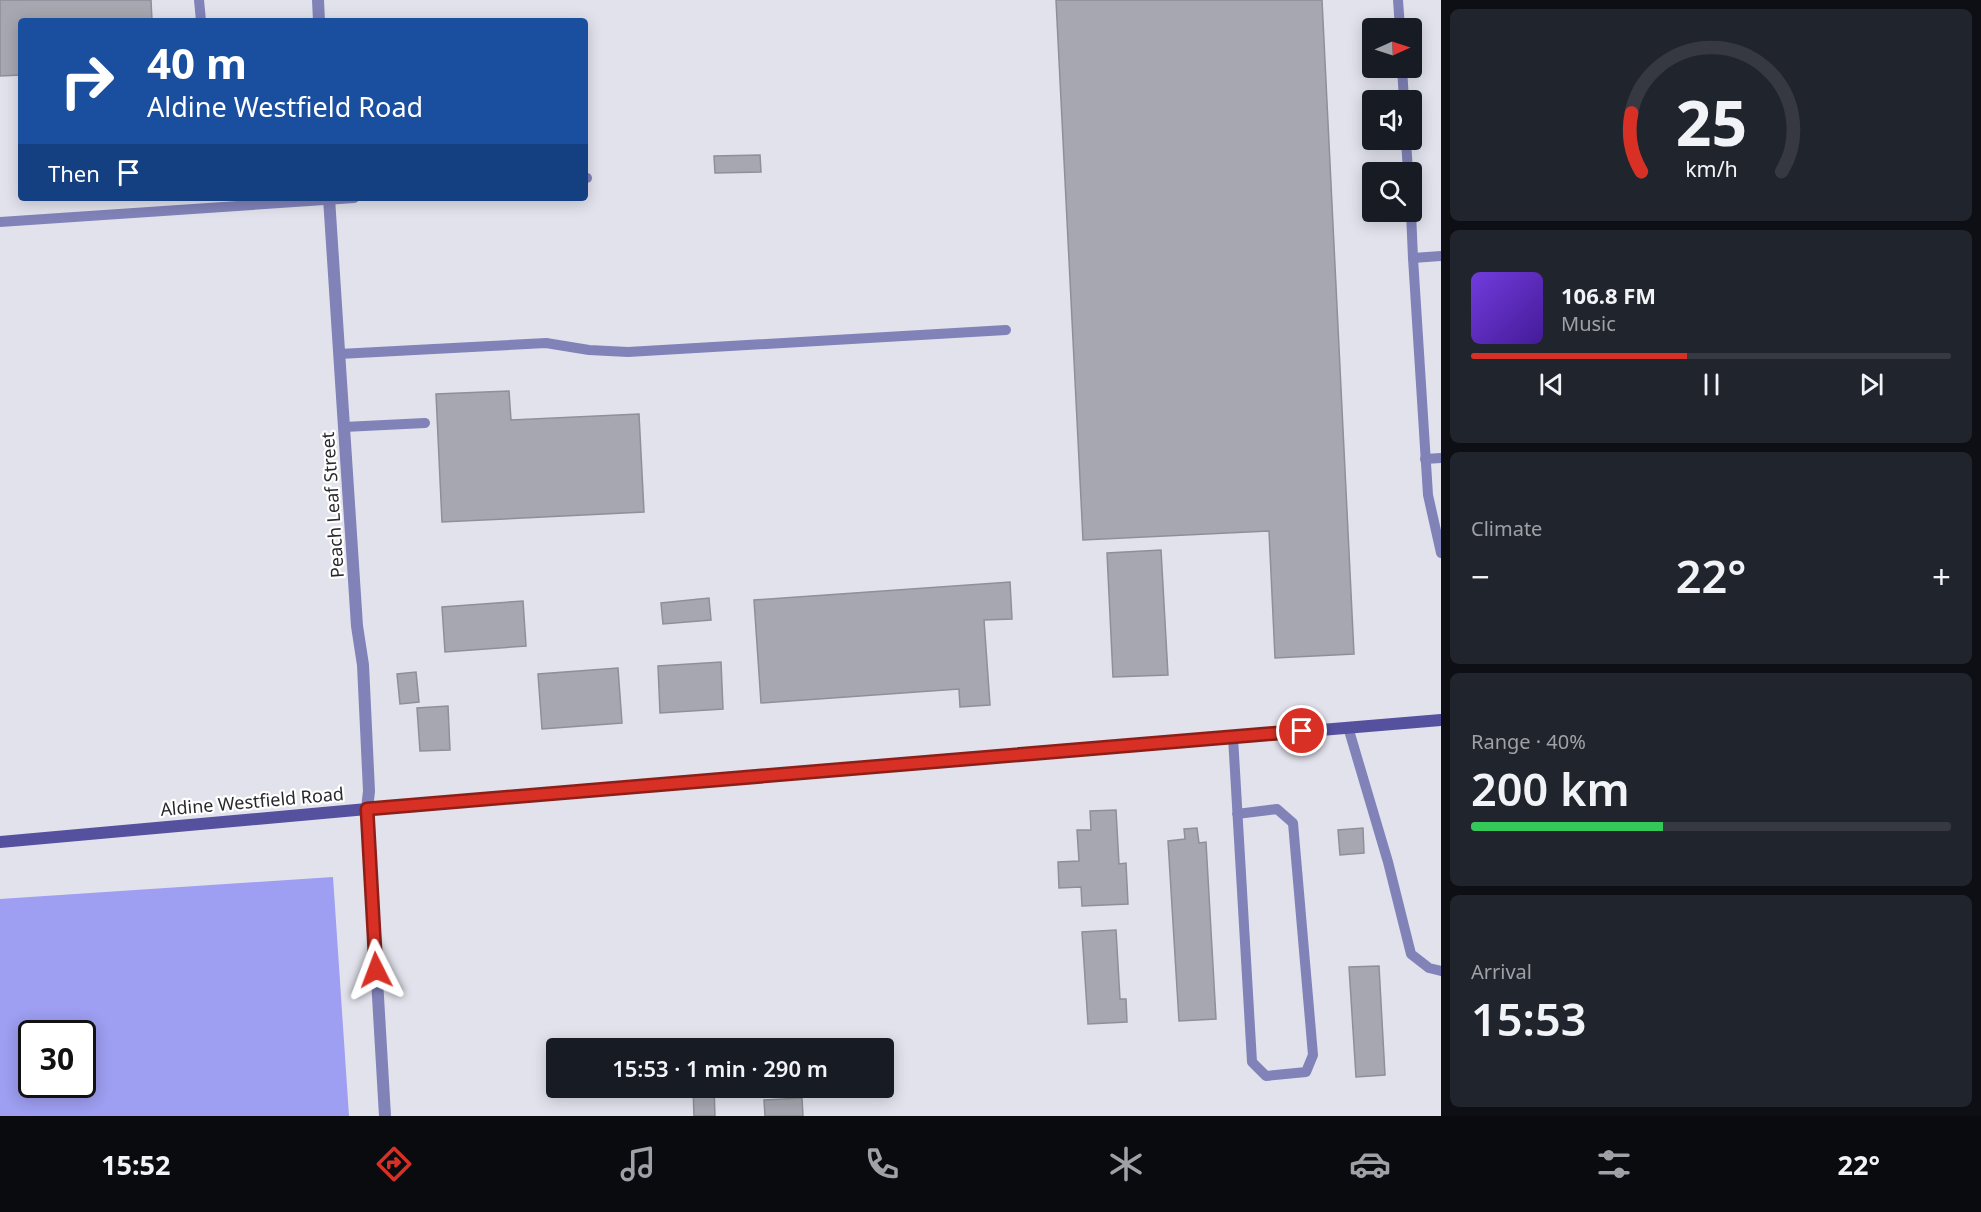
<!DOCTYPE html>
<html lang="en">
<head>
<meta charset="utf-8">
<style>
  :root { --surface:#171b24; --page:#20242c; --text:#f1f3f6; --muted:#9ea1a6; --line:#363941; --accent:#d93025 }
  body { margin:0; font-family:"Noto Sans",sans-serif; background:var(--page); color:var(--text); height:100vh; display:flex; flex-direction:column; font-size:22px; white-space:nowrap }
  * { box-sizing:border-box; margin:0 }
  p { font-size:20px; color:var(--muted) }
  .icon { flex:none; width:33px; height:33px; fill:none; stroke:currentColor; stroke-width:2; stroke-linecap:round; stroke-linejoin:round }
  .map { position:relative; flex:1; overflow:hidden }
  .sheet { display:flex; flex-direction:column; gap:9px; padding:9px; background:#0d0f14; width:540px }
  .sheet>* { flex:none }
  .banner { position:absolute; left:18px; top:18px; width:570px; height:183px; border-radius:6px; box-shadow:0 3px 15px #0003; background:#1a4fa0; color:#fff; overflow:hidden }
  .needle { width:39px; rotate:87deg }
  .controls { position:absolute; left:1362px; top:18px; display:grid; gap:12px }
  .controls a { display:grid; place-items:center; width:60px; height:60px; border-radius:6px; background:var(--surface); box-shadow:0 3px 15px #0003; font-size:30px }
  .speed { position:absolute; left:18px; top:1020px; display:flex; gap:12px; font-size:30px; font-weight:700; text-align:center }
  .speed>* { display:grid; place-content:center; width:78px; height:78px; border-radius:50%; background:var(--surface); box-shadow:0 3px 15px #0003; line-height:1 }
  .speed .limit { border:3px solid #111; border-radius:9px; background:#fff; color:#111 }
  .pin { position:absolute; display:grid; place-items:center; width:51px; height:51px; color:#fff; margin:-26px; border:3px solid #fff; border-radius:50%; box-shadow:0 2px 6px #0007 }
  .me { position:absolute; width:66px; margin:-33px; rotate:357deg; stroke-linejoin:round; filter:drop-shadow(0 0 4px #0008) }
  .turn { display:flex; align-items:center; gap:21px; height:126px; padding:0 30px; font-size:27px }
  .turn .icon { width:78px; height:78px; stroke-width:2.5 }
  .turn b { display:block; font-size:42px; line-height:51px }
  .then { display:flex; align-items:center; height:57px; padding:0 30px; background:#0003; gap:12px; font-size:22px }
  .big { font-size:45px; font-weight:600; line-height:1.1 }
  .sheet .card { flex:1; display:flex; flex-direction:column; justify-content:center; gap:9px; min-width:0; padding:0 21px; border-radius:9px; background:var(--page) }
  .sheet .dial { align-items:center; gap:0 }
  .dial svg { height:156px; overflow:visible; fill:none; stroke:var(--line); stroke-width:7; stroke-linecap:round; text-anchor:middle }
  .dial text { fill:var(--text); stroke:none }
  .song { display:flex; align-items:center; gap:18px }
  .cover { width:72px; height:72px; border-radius:9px; background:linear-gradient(135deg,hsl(260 70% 55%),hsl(260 70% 35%)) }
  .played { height:6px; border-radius:3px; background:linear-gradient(90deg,var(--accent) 45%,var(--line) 45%) }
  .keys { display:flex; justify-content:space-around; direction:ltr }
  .heat { display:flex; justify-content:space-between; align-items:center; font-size:33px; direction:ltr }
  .charge { height:9px; border-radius:4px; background:linear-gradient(90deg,#34c759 40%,var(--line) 0) }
  .trip { position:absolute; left:546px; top:1038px; width:348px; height:60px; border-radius:6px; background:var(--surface); box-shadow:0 3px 15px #0003; font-weight:600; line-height:60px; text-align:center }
  .tabs { display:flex; height:96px; justify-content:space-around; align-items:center; background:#090b0e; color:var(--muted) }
  .tabs .icon { width:42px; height:42px }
  .tabs .selected { color:var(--accent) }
  .tabs b { font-size:27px; color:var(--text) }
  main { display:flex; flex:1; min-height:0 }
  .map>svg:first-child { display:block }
  .forest { fill:#9e9ef2; fill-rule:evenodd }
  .building { fill:#a7a7b1; stroke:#8e8f99; stroke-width:1.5 }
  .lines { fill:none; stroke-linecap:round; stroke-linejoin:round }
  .service { stroke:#8182b8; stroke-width:10 }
  .minor { stroke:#8182b8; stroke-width:12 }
  .secondary { stroke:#55519f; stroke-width:12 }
  .route-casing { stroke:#8d1f18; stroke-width:15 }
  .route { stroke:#d93025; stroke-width:10 }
  .labels { text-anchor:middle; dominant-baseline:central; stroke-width:4.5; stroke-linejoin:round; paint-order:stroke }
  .street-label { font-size:18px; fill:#29292d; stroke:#fff }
</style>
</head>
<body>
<main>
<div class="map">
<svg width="1441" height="1116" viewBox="0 0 1441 1116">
  <rect width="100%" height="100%" fill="#e1e2ec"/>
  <path class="forest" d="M333 877 349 1116H0V899ZM32 1034H82V1084H32Z"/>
  <g class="building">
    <polygon points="0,0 151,0 152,21 21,21 21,75 0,76"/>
    <polygon points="1056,0 1322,0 1354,654 1275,658 1269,531 1083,540"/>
    <polygon points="760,155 761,172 715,173 714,156"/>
    <polygon points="509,391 511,420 639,414 644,512 442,522 436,394"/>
    <polygon points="1161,550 1168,675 1113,677 1107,553"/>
    <polygon points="1010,582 1012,619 984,620 990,705 960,707 959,689 761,703 754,600"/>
    <polygon points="709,598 711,620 663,624 661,603"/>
    <polygon points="523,601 526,646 445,652 442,607"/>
    <polygon points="721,662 723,709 660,713 658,666"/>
    <polygon points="618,668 622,723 542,729 538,674"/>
    <polygon points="416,672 419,702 400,704 397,674"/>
    <polygon points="448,706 450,750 420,751 417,708"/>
    <polygon points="1116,810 1119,864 1126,863 1128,904 1082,906 1081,887 1059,888 1058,862 1079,861 1077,830 1091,830 1090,811"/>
    <polygon points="1197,828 1199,843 1206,842 1216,1019 1179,1021 1168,841 1185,839 1184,829"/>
    <polygon points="1363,828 1364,853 1340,855 1338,830"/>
    <polygon points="1116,930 1120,999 1126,999 1127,1022 1088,1024 1082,932"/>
    <polygon points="1379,966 1385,1075 1356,1077 1349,967"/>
    <polygon points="693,1088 714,1088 715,1116 694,1116"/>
    <polygon points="802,1098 803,1116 765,1116 764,1100"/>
  </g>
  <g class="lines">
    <g class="service">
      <polyline points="199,0 201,21"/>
      <polyline points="1398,0 1400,28"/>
      <polyline points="1402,68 1404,100"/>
      <polyline points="1406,140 1408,172"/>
      <polyline points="585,178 587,178"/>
      <polyline points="1411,212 1413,258"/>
      <polyline points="0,222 354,198"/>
      <polyline points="1441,256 1413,258 1428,495 1441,553"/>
      <polyline points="339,354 546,343 589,350 628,352 1006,330"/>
      <polyline points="344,427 425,423"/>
      <polyline points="1425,459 1441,458"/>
      <polyline points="1348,727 1388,862 1411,954 1429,968 1441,971"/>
      <polyline points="1233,737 1252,1062 1266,1076 1306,1072 1313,1055 1293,823 1277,809 1237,814"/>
    </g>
    <g class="minor">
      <polyline points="318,0 319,21"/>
      <polyline points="329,198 357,626 363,665 369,791 367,809 385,1116"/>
    </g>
    <polyline class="secondary" points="0,842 367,809 1441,720"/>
  </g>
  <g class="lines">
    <defs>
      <polyline id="route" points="376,970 367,809 1302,731"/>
    </defs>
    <use href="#route" class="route-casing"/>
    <use href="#route" class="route"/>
  </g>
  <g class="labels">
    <g class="street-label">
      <text transform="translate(332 505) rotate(-94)">Peach Leaf Street</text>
      <text transform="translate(252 801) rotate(-5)">Aldine Westfield Road</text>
    </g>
  </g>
</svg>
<div class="controls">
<a><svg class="needle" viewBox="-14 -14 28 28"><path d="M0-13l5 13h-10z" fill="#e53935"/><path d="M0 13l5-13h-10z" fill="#9ea1a6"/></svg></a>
<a><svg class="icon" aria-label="sound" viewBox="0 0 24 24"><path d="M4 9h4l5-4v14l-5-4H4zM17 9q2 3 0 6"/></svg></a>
<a><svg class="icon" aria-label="search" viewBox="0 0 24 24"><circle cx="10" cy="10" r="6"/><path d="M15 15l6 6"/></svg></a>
</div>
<div class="speed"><div class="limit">30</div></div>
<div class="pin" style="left:1302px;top:731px;background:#d93025"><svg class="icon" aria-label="arrive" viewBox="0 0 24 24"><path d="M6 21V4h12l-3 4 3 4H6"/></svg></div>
<svg class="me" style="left:376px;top:970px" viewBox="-20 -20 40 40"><path d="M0-17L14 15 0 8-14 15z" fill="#d93025" stroke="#fff" stroke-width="4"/></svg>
<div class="trip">15:53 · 1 min · 290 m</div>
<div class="banner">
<div class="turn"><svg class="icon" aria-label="right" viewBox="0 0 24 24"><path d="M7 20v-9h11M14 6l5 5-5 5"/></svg><div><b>40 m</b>Aldine Westfield Road</div></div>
<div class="then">Then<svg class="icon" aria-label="arrive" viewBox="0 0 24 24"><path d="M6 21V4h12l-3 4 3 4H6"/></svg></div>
</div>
</div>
<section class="sheet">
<div class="card dial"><svg viewBox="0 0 100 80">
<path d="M14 69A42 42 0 1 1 86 69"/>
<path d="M14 69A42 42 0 0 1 9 39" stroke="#d93025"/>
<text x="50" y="56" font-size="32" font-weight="700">25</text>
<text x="50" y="72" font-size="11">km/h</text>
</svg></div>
<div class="card">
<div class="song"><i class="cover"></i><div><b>106.8 FM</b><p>Music</p></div></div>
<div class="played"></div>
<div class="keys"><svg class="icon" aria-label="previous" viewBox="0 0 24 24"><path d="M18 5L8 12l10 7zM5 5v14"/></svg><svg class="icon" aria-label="pause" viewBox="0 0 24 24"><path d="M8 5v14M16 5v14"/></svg><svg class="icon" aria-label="next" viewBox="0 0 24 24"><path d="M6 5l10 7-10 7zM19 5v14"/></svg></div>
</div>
<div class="card"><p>Climate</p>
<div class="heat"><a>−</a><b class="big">22°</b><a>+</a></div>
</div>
<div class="card"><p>Range · 40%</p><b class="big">200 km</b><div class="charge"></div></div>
<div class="card"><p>Arrival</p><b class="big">15:53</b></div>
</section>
</main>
<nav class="tabs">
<b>15:52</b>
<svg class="icon selected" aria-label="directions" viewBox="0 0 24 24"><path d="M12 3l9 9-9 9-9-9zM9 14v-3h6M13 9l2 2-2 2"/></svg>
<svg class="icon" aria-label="music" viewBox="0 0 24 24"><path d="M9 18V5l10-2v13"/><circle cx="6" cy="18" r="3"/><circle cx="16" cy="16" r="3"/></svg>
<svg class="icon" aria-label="phone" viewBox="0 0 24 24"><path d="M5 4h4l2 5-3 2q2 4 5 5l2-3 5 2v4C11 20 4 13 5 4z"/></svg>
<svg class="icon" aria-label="climate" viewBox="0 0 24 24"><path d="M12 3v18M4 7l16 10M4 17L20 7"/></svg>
<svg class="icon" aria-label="car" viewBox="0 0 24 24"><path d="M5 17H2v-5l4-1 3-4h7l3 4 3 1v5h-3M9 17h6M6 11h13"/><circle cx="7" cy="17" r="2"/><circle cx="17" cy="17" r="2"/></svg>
<svg class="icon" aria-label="filters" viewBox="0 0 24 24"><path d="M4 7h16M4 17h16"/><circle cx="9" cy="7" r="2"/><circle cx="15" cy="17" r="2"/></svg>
<b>22°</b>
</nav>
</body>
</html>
